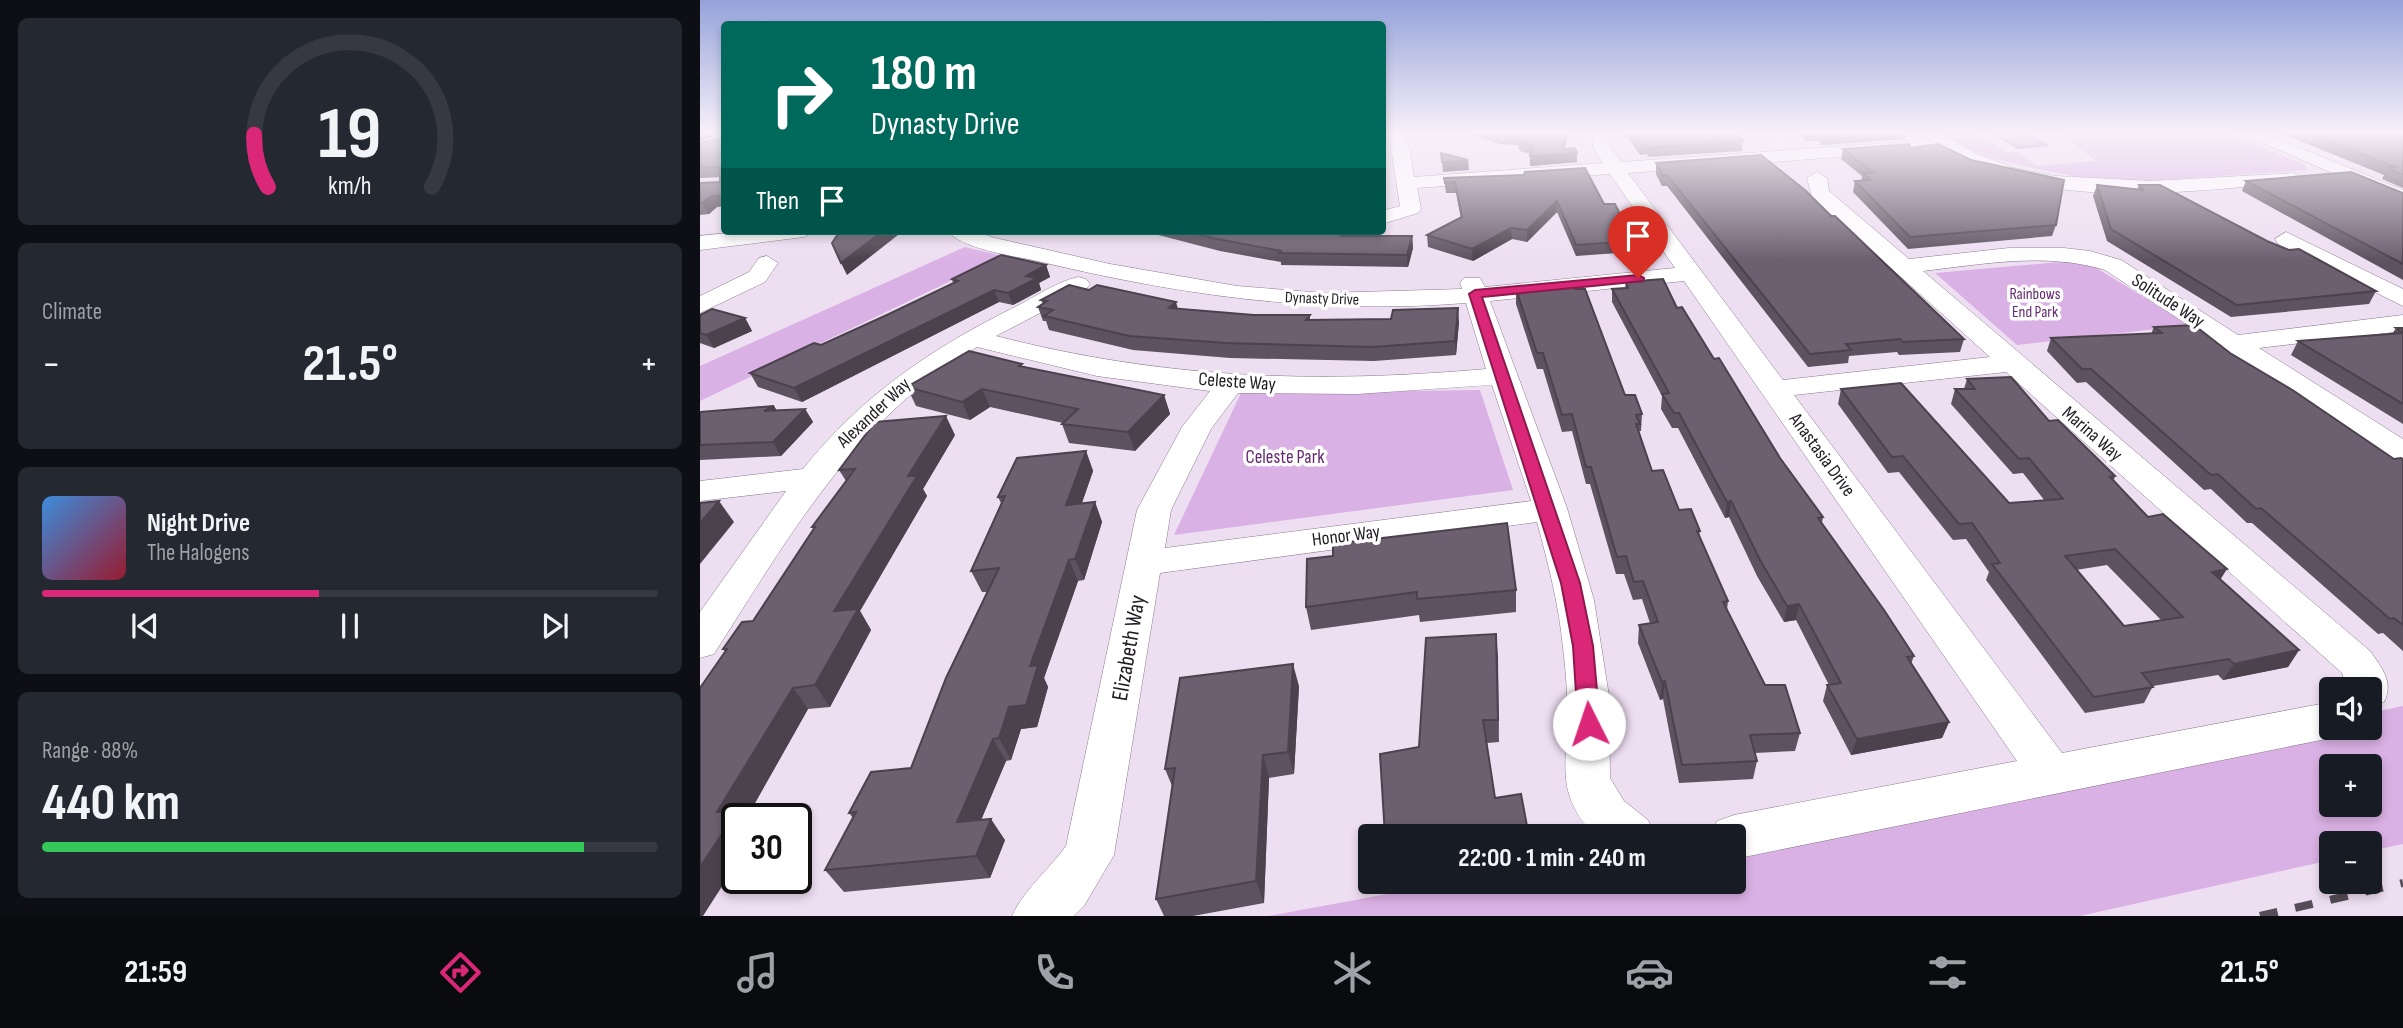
<!DOCTYPE html>
<html lang="en">
<head>
<meta charset="utf-8">
<style>
  :root { --surface:#171b24; --page:#242831; --text:#f1f3f6; --muted:#9ea1a6; --line:#363941; --accent:#db2777 }
  body { margin:0; font-family:"Sofia Sans Condensed",sans-serif; background:var(--page); color:var(--text); height:100vh; display:flex; flex-direction:column; font-size:26px; white-space:nowrap }
  * { box-sizing:border-box; margin:0 }
  p { font-size:23px; color:var(--muted) }
  .icon { flex:none; width:38px; height:38px; fill:none; stroke:currentColor; stroke-width:2; stroke-linecap:round; stroke-linejoin:round }
  .map { position:relative; flex:1; overflow:hidden }
  .sheet { display:flex; flex-direction:column; gap:18px; padding:18px; background:#0d0f14; width:700px }
  .sheet>* { flex:none }
  .top-card { position:absolute; left:21px; top:21px; width:665px; height:214px; border-radius:7px; box-shadow:0 4px 10px #0003; background:#00695c; color:#fff; overflow:hidden }
  .buttons { position:absolute; left:1619px; top:677px; display:grid; gap:14px }
  .buttons a { display:grid; place-items:center; width:63px; height:63px; border-radius:7px; background:var(--surface); box-shadow:0 4px 10px #0003; font-size:35px }
  .speed { position:absolute; left:21px; top:803px; display:flex; gap:14px; font-size:35px; font-weight:700; text-align:center }
  .speed>* { display:grid; place-content:center; width:91px; height:91px; border-radius:50%; background:var(--surface); box-shadow:0 4px 10px #0003; line-height:1 }
  .speed .limit { border:4px solid #111; border-radius:10px; background:#fff; color:#111 }
  .pin { position:absolute; display:grid; place-items:center; width:60px; height:60px; color:#fff; margin:-72px -30px; border-radius:50% 50% 50% 0; rotate:-45deg; box-shadow:0 0 7px #0007 }
  .pin .icon { rotate:45deg }
  .me { position:absolute; width:77px; margin:-38px; rotate:356deg; stroke-linejoin:round; filter:drop-shadow(0 0 5px #0008) }
  .turn { display:flex; align-items:center; gap:24px; height:147px; padding:0 35px; font-size:32px }
  .turn .icon { width:91px; height:91px; stroke-width:2.5 }
  .turn b { display:block; font-size:49px; line-height:60px }
  .then { display:flex; align-items:center; height:66px; padding:0 35px; background:#0003; gap:14px; font-size:26px }
  .big { font-size:52px; font-weight:700; line-height:1.1 }
  .sheet .widget { flex:1; display:flex; flex-direction:column; justify-content:center; gap:10px; min-width:0; padding:0 24px; border-radius:10px; background:var(--page) }
  .sheet .dial { align-items:center; gap:0 }
  .dial svg { height:182px; overflow:visible; fill:none; stroke:var(--line); stroke-width:7; stroke-linecap:round; text-anchor:middle }
  .dial text { fill:var(--text); stroke:none }
  .song { display:flex; align-items:center; gap:21px }
  .cover { width:84px; height:84px; border-radius:10px; background:linear-gradient(135deg,hsl(210 70% 55%),hsl(350 70% 35%)) }
  .played { height:7px; border-radius:4px; background:linear-gradient(90deg,var(--accent) 45%,var(--line) 45%) }
  .keys { display:flex; justify-content:space-around; direction:ltr }
  .heat { display:flex; justify-content:space-between; align-items:center; font-size:38px; direction:ltr }
  .charge { height:10px; border-radius:5px; background:linear-gradient(90deg,#34c759 88%,var(--line) 0) }
  .trip { position:absolute; left:658px; top:824px; width:388px; height:70px; border-radius:7px; background:var(--surface); box-shadow:0 4px 10px #0003; font-weight:700; line-height:70px; text-align:center }
  .tab-bar { display:flex; height:112px; justify-content:space-around; align-items:center; background:#090b0e; color:var(--muted) }
  .tab-bar .icon { width:49px; height:49px }
  .tab-bar .on { color:var(--accent) }
  .tab-bar b { font-size:32px; color:var(--text) }
  main { display:flex; flex:1; min-height:0 }
  .map>svg:first-child { display:block }
  .green { fill:#dab1e4; fill-rule:evenodd }
  .water { fill:#b987c5; stroke:#8b6794; stroke-width:2 }
  .lines { fill:none; stroke-linecap:round; stroke-linejoin:round }
  .minor-casing { stroke:#887a8c; stroke-width:1 }
  .minor { fill:#fff; fill-rule:evenodd }
  .rail { stroke:#554d57; stroke-width:8; stroke-dasharray:18 18; stroke-linecap:butt }
  .wall { fill:#5d5260; fill-rule:evenodd }
  .shaded-wall { fill:#4c424e }
  .building { fill:#6c5f70; stroke:#4c424e; stroke-width:2; fill-rule:evenodd }
  .route { fill:#db2777; stroke:#8e194d; stroke-width:2 }
  .labels { text-anchor:middle; dominant-baseline:central; stroke-width:7; stroke-linejoin:round; paint-order:stroke }
  .far-park-label { font-size:16px; fill:#652873; stroke:#fff }
  .far-street-label { font-size:16px; fill:#201b22; stroke:#fff }
  .street-label { font-size:19px; fill:#201b22; stroke:#fff }
  .park-label { font-size:19px; fill:#652873; stroke:#fff }
  .near-street-label { font-size:23px; fill:#201b22; stroke:#fff }
</style>
</head>
<body>
<main>
<section class="sheet">
<div class="widget dial"><svg viewBox="0 0 100 80">
<path d="M14 69A42 42 0 1 1 86 69"/>
<path d="M14 69A42 42 0 0 1 8 46" stroke="#db2777"/>
<text x="50" y="56" font-size="32" font-weight="700">19</text>
<text x="50" y="72" font-size="11">km/h</text>
</svg></div>
<div class="widget"><p>Climate</p>
<div class="heat"><a>−</a><b class="big">21.5°</b><a>+</a></div>
</div>
<div class="widget">
<div class="song"><i class="cover"></i><div><b>Night Drive</b><p>The Halogens</p></div></div>
<div class="played"></div>
<div class="keys"><svg class="icon" aria-label="previous" viewBox="0 0 24 24"><path d="M18 5L8 12l10 7zM5 5v14"/></svg><svg class="icon" aria-label="pause" viewBox="0 0 24 24"><path d="M8 5v14M16 5v14"/></svg><svg class="icon" aria-label="next" viewBox="0 0 24 24"><path d="M6 5l10 7-10 7zM19 5v14"/></svg></div>
</div>
<div class="widget"><p>Range · 88%</p><b class="big">440 km</b><div class="charge"></div></div>
</section>
<div class="map">
<svg width="1703" height="916" viewBox="0 0 1703 916">
  <rect width="100%" height="100%" fill="#eedef2"/>
  <g class="green">
    <polygon points="1242,132 1274,132 1306,152 1317,152 1337,166 1396,161 1358,132 1526,132 1605,165 1606,170 1448,181 1376,177 1289,158 1257,144"/>
    <polygon points="265,247 303,256 0,401 0,366"/>
    <polygon points="1383,260 1490,325 1317,345 1235,273"/>
    <polygon points="780,390 813,490 474,535 541,393"/>
    <path d="M1703 706V844L1670 851V844H1631V860L1380 916H568L752 882H1034V836H999L1631 720V728H1670V713ZM1631 766H1670V805H1631Z"/>
  </g>
  <polygon class="water" points="1291,132 1322,132 1347,145 1318,148"/>
  <g class="lines">
    <defs>
      <g id="minor">
        <path d="M682 132C714 132 709 151 714 177L903 163 893 147 892 132H908L911 147 921 162 1230 140 1223 132H1241L1274 153 1314 168 1355 176 1451 181 1595 173 1598 177 1595 181 1588 183C1481 192 1339 212 1244 149L928 173 1083 380 1290 357 1112 197 1107 178 1117 172 1127 178 1129 191 1209 259 1309 248H1364L1390 251 1421 260 1538 335 1703 315V331L1559 348 1703 439V462L1692 460 1405 270C1346 252 1284 264 1223 271L1670 651C1682 668 1694 682 1684 702L1670 706V690H1648L1642 673 1306 372 1094 395 1362 753 1631 702V728H1648L1646 733 1631 738 1034 859V836H1010L1017 821 1034 815 1317 761 984 281 790 301 867 508 894 600 909 696 910 778 924 801 948 820 955 836H895C857 795 866 771 867 722 868 697 866 672 863 648 859 605 848 563 837 522L460 573 414 855 384 906 374 916H312C324 889 349 870 366 846L437 510 482 427 510 391 397 376 277 347C155 419 88 538 14 654L0 658V612L86 491 0 501V481L103 469C161 396 232 348 315 307 335 297 356 282 378 277L386 279 390 284 386 289 296 336C464 379 615 384 786 369L766 303C615 315 479 295 333 260 312 256 260 248 248 231H277L291 237 410 264 537 286 623 293 762 289 760 283 764 278H780L785 287 975 268 910 174 717 188 721 209 718 213 682 224V211L700 206 690 142ZM792 385 831 501 465 548 471 510 511 429 538 393 657 394Z"/>
        <polygon points="1537,132 1561,132 1703,190 1703,203"/>
        <polygon points="47,231 115,231 104,237 0,250 0,236"/>
        <polygon points="1586,232 1703,289 1703,306 1578,244 1575,239"/>
        <polygon points="67,256 78,263 65,282 0,313 0,296 49,272 59,258"/>
      </g>
    </defs>
    <use href="#minor" class="minor-casing"/>
    <use href="#minor" class="minor"/>
    <polyline class="rail" points="1560,916 1703,883"/>
  </g>
  <g class="wall">
    <polygon points="0,132 24,132 24,206 17,207 9,214 0,215 0,183 20,182 20,177 0,178 0,143 21,138 21,134 0,141"/>
    <polygon points="762,132 868,132 865,149 877,153 877,162 830,166 831,154 820,151 818,145 800,144"/>
    <polygon points="924,132 1035,132 1043,141 1042,151 948,157 947,154 940,155"/>
    <polygon points="1099,132 1206,132 1204,139 1123,145 1119,141 1105,141"/>
    <polygon points="1578,132 1703,132 1703,188 1682,179 1684,175"/>
    <polygon points="1210,148 1356,225 1352,236 1208,249 1153,192 1155,181 1161,181 1162,176 1141,159 1143,149"/>
    <polygon points="956,163 1131,216 1264,339 1260,352 1199,355 1197,352 1149,356 1148,363 1108,367 967,186 962,186 956,174"/>
    <polygon points="744,178 904,204 933,241 932,252 876,256 857,212 827,242 812,239 773,261 728,247 727,235 761,218 756,193 746,193"/>
    <polygon points="1546,181 1703,193 1703,280 1542,191"/>
    <polygon points="1397,185 1437,190 1439,185 1567,241 1676,291 1669,304 1531,317 1407,241 1393,196"/>
    <polygon points="443,231 635,231 645,236 712,236 713,248 708,267 581,265 581,262 520,251"/>
    <polygon points="346,265 350,277 339,283 341,290 313,305 299,302 102,402 58,387 50,373 121,345 189,314 253,283 252,279"/>
    <polygon points="926,282 977,308 1014,359 1080,458 1123,517 1122,523 1214,656 1211,664 1249,722 1242,738 1151,755 1123,701 1127,685 1129,685 1096,620 1084,622 1057,576 1029,517 1025,518 978,428 972,428 961,409 962,396 912,302 912,289 925,288"/>
    <polygon points="816,289 925,395 942,414 941,431 939,431 952,471 979,510 1000,531 999,536 1028,601 1027,610 1065,685 1100,733 1095,751 1055,753 1057,761 1053,779 979,783 963,699 960,700 938,643 939,625 950,623 942,599 933,600 924,574 916,574 890,484 886,484 872,431 862,432 843,369 837,369 816,304"/>
    <polygon points="341,300 478,309 554,315 610,315 610,320 759,322 756,355 674,361 530,358 433,350 349,330 346,321 343,321 338,307 343,304"/>
    <polygon points="0,315 45,318 52,331 14,348 0,343"/>
    <polygon points="1454,327 1530,353 1694,459 1703,459 1703,651 1683,633 1678,634 1552,523 1547,523 1511,489 1504,490 1386,382 1377,383 1347,351 1351,338 1451,334"/>
    <polygon points="1696,328 1703,328 1703,424 1591,355 1598,341 1692,334"/>
    <polygon points="323,367 464,395 470,414 435,451 369,443 362,424 363,423 290,407 270,420 216,406 207,387"/>
    <path d="M1267 379 1349 421 1415 476 1414 480 1448 517 1599 650 1588 667 1523 680 1518 675 1453 686 1444 703 1385 713 1286 580 1289 572 1266 539 1253 540 1199 472 1188 473 1138 404 1141 389 1309 503 1345 501 1323 473 1313 474 1251 404 1255 389H1264ZM1407 565 1461 620 1424 626 1376 570Z"/>
    <polygon points="74,406 76,410 105,409 113,422 81,456 0,460 0,412"/>
    <polygon points="255,435 223,489 227,496 160,611 171,630 130,707 108,709 46,819 37,819 25,652 23,649 53,621 113,529 112,527 146,481 139,470"/>
    <polygon points="386,451 393,471 382,503 395,502 402,522 384,580 378,581 344,678 348,687 337,727 321,729 311,760 306,761 281,820 305,840 290,878 144,892 125,870 153,818 149,813 211,768 287,592 282,592 271,571 301,503 298,497"/>
    <polygon points="607,559 816,590 816,612 720,622 719,615 611,630 606,607"/>
    <polygon points="796,634 799,742 787,743 795,798 827,826 827,836 685,836 719,747"/>
    <polygon points="599,686 594,774 569,778 564,903 493,916 464,916 456,899 472,786 465,769"/>
  </g>
  <g class="shaded-wall">
    <polygon points="0,132 23,132 23,133 0,141"/>
    <polygon points="866,132 868,132 864,154 877,153 877,162 830,166 830,156"/>
    <polygon points="768,160 769,170 743,172 742,162"/>
    <polygon points="24,195 24,206 17,207 9,214 2,203 11,196"/>
    <polygon points="857,201 857,212 827,242 827,230"/>
    <polygon points="811,228 812,239 773,261 772,249"/>
    <polygon points="183,231 196,231 198,235 147,275 141,263"/>
    <polygon points="712,236 713,248 708,267 707,255"/>
    <polygon points="346,265 350,277 339,283 341,290 313,305 308,293 326,276"/>
    <polygon points="294,290 299,302 102,402 94,388"/>
    <polygon points="476,302 480,316 469,308"/>
    <polygon points="758,308 759,322 756,355 755,341"/>
    <polygon points="45,318 52,331 14,348 6,335"/>
    <polygon points="282,389 290,407 270,420 262,402"/>
    <polygon points="464,395 470,414 435,451 428,432"/>
    <polygon points="74,406 82,419 64,411"/>
    <polygon points="105,409 113,422 81,456 73,442"/>
    <polygon points="246,416 255,435 223,489 227,496 160,611 171,630 130,707 115,685 134,611 208,476"/>
    <polygon points="386,451 393,471 374,525 366,505"/>
    <polygon points="19,501 34,522 0,564 0,523"/>
    <polygon points="1031,501 1029,517 1025,518 1027,502"/>
    <polygon points="395,502 402,522 384,580 375,559"/>
    <polygon points="369,560 378,581 344,678 348,687 337,727 321,729 311,760 299,738 309,707 330,666"/>
    <polygon points="1527,569 1517,585 1512,572"/>
    <polygon points="1099,604 1096,620 1084,622 1087,606"/>
    <polygon points="796,634 798,657 799,742 798,720"/>
    <polygon points="1599,650 1588,667 1523,680 1534,664"/>
    <polygon points="593,664 599,686 594,774 588,752"/>
    <polygon points="965,681 963,699 960,700 962,682"/>
    <polygon points="93,688 108,709 46,819 37,819 37,863 3,916 0,916 0,867 17,812"/>
    <polygon points="1249,722 1242,738 1151,755 1157,739"/>
    <polygon points="293,739 306,761 271,844 257,822"/>
    <polygon points="563,755 569,778 564,903 556,881"/>
    <polygon points="291,819 305,840 290,878 276,856"/>
  </g>
  <g class="building">
    <polygon points="21,132 24,132 24,195 11,196 2,203 0,204 0,183 20,182 20,167 0,168 0,143 21,138"/>
    <polygon points="790,132 866,132 863,149 875,148 877,153 830,156 833,146 820,141 817,135 799,135"/>
    <polygon points="931,132 1035,132 1043,141 949,148 947,145 940,145"/>
    <polygon points="1120,132 1173,132 1125,135"/>
    <polygon points="1606,132 1703,132 1703,175 1688,168 1695,167"/>
    <polygon points="1209,144 1210,148 1238,144 1271,160 1364,180 1356,225 1210,237 1155,181 1171,180 1163,173 1173,173 1143,149"/>
    <polygon points="741,153 768,160 742,162"/>
    <polygon points="1061,155 1106,191 1131,216 1135,216 1264,339 1203,342 1200,339 1146,344 1151,350 1110,354 967,175 963,176 956,163"/>
    <polygon points="885,168 904,204 915,204 933,241 876,245 857,201 827,230 811,228 772,249 727,235 762,217 755,182 745,183 744,178 824,175 825,172"/>
    <polygon points="1651,172 1703,193 1703,264 1546,181"/>
    <polygon points="1397,185 1443,190 1439,185 1460,185 1567,241 1589,250 1599,249 1676,291 1537,305 1411,229"/>
    <polygon points="140,231 183,231 141,263 132,243"/>
    <polygon points="485,231 645,231 641,236 712,236 707,255 579,253 581,251 517,239"/>
    <polygon points="301,255 346,265 326,276 337,278 308,293 294,290 94,388 50,373 114,343 121,345 189,314 258,281 252,279"/>
    <polygon points="963,279 977,308 982,307 1014,359 1019,358 1080,458 1123,517 1118,518 1184,610 1214,656 1207,657 1249,722 1157,739 1127,685 1141,683 1099,604 1087,606 1060,560 1031,501 1027,502 979,413 974,413 962,394 969,393 912,289 928,288 926,282"/>
    <polygon points="872,284 875,289 885,289 925,395 935,395 942,414 936,415 940,424 936,424 952,471 963,470 979,510 991,509 1000,531 997,531 1028,601 1023,602 1065,685 1085,685 1100,733 1050,735 1057,761 982,765 965,681 962,682 939,625 958,622 943,581 934,582 926,556 917,557 891,467 886,467 872,414 862,415 843,353 837,353 816,289"/>
    <polygon points="369,285 389,290 397,285 476,302 469,308 554,315 610,315 606,320 691,319 693,310 758,308 755,341 672,347 526,343 429,336 344,316 353,310 338,307 347,301 341,300"/>
    <polygon points="12,309 45,318 6,335 0,333 0,315"/>
    <polygon points="1494,325 1530,353 1594,391 1694,459 1701,458 1703,459 1703,625 1694,618 1690,619 1561,508 1556,509 1518,474 1511,475 1391,369 1382,369 1351,338 1462,333 1454,327"/>
    <polygon points="1696,328 1703,328 1703,404 1598,341 1703,333"/>
    <polygon points="269,351 322,364 319,366 464,395 428,432 362,424 378,409 282,389 262,402 207,387"/>
    <path d="M1311 377 1349 421 1358 420 1415 476 1410 477 1448 517 1463 514 1527 569 1512 572 1599 650 1534 664 1529 659 1442 673 1453 687 1394 697 1292 564 1300 563 1272 523 1259 524 1203 456 1192 457 1141 389 1201 383 1309 503 1363 499 1329 458 1319 459 1255 389H1275L1267 379ZM1415 549 1483 617 1424 626 1365 556Z"/>
    <polygon points="74,406 64,411 105,409 73,442 0,445 0,412"/>
    <polygon points="246,416 208,476 217,476 134,611 158,609 115,685 93,688 17,812 38,810 0,867 0,688 27,649 23,649 42,622 53,621 115,527 112,527 155,469 139,470 175,422"/>
    <polygon points="386,451 366,505 395,502 375,559 369,560 330,666 338,665 326,705 309,707 299,738 293,739 257,822 291,819 276,856 125,870 156,812 149,813 171,772 211,768 246,678 299,568 271,571 305,496 298,497 317,458"/>
    <polygon points="19,501 0,523 0,503"/>
    <polygon points="807,523 816,590 717,599 717,592 606,607 607,559 633,556 633,544"/>
    <polygon points="796,634 798,720 783,720 795,798 821,794 827,826 766,836 685,836 680,754 719,747 726,638"/>
    <polygon points="593,664 588,752 563,755 556,881 456,899 475,768 465,769 480,678"/>
  </g>
  <linearGradient id="sky" x2="0" y2="1"><stop stop-color="#95a2da"/><stop offset="0.51" stop-color="#f7f0f9"/><stop offset="1" stop-color="#f7f0f9" stop-opacity="0"/></linearGradient>
  <rect width="1703" height="260" fill="url(#sky)"/>
  <polygon class="route" points="938,275 944,278 943,281 782,297 880,583 893,646 900,724 897,730 889,733 881,730 878,724 873,646 861,583 769,294 775,290"/>
  <g class="labels">
    <g class="far-park-label">
      <text x="1335" y="294">Rainbows<tspan x="1335" dy="18">End Park</tspan></text>
    </g>
    <g class="far-street-label">
      <text transform="translate(622 299) rotate(2)">Dynasty Drive</text>
    </g>
    <g class="street-label">
      <text transform="translate(1468 301) rotate(33)">Solitude Way</text>
      <text transform="translate(537 382) rotate(4)">Celeste Way</text>
      <text transform="translate(174 413) rotate(-43)">Alexander Way</text>
      <text transform="translate(1392 434) rotate(41)">Marina Way</text>
      <text transform="translate(1122 455) rotate(54)">Anastasia Drive</text>
      <text transform="translate(646 536) rotate(-7)">Honor Way</text>
    </g>
    <g class="park-label">
      <text x="585" y="457">Celeste Park</text>
    </g>
    <g class="near-street-label">
      <text transform="translate(429 648) rotate(-80)">Elizabeth Way</text>
    </g>
  </g>
</svg>
<div class="buttons">
<a><svg class="icon" aria-label="sound" viewBox="0 0 24 24"><path d="M4 9h4l5-4v14l-5-4H4zM17 9q2 3 0 6"/></svg></a>
<a>+</a>
<a>−</a>
</div>
<div class="speed"><div class="limit">30</div></div>
<div class="pin" style="left:938px;top:278px;background:#d93025"><svg class="icon" aria-label="arrive" viewBox="0 0 24 24"><path d="M6 21V4h12l-3 4 3 4H6"/></svg></div>
<svg class="me" style="left:889px;top:724px" viewBox="-20 -20 40 40"><circle r="19" fill="#fff"/><path d="M0-13L10 11 0 6-10 11z" fill="#db2777"/></svg>
<div class="trip">22:00 · 1 min · 240 m</div>
<div class="top-card">
<div class="turn"><svg class="icon" aria-label="right" viewBox="0 0 24 24"><path d="M7 20v-9h11M14 6l5 5-5 5"/></svg><div><b>180 m</b>Dynasty Drive</div></div>
<div class="then">Then<svg class="icon" aria-label="arrive" viewBox="0 0 24 24"><path d="M6 21V4h12l-3 4 3 4H6"/></svg></div>
</div>
</div>
</main>
<nav class="tab-bar">
<b>21:59</b>
<svg class="icon on" aria-label="directions" viewBox="0 0 24 24"><path d="M12 3l9 9-9 9-9-9zM9 14v-3h6M13 9l2 2-2 2"/></svg>
<svg class="icon" aria-label="music" viewBox="0 0 24 24"><path d="M9 18V5l10-2v13"/><circle cx="6" cy="18" r="3"/><circle cx="16" cy="16" r="3"/></svg>
<svg class="icon" aria-label="phone" viewBox="0 0 24 24"><path d="M5 4h4l2 5-3 2q2 4 5 5l2-3 5 2v4C11 20 4 13 5 4z"/></svg>
<svg class="icon" aria-label="climate" viewBox="0 0 24 24"><path d="M12 3v18M4 7l16 10M4 17L20 7"/></svg>
<svg class="icon" aria-label="car" viewBox="0 0 24 24"><path d="M5 17H2v-5l4-1 3-4h7l3 4 3 1v5h-3M9 17h6M6 11h13"/><circle cx="7" cy="17" r="2"/><circle cx="17" cy="17" r="2"/></svg>
<svg class="icon" aria-label="filters" viewBox="0 0 24 24"><path d="M4 7h16M4 17h16"/><circle cx="9" cy="7" r="2"/><circle cx="15" cy="17" r="2"/></svg>
<b>21.5°</b>
</nav>
</body>
</html>
